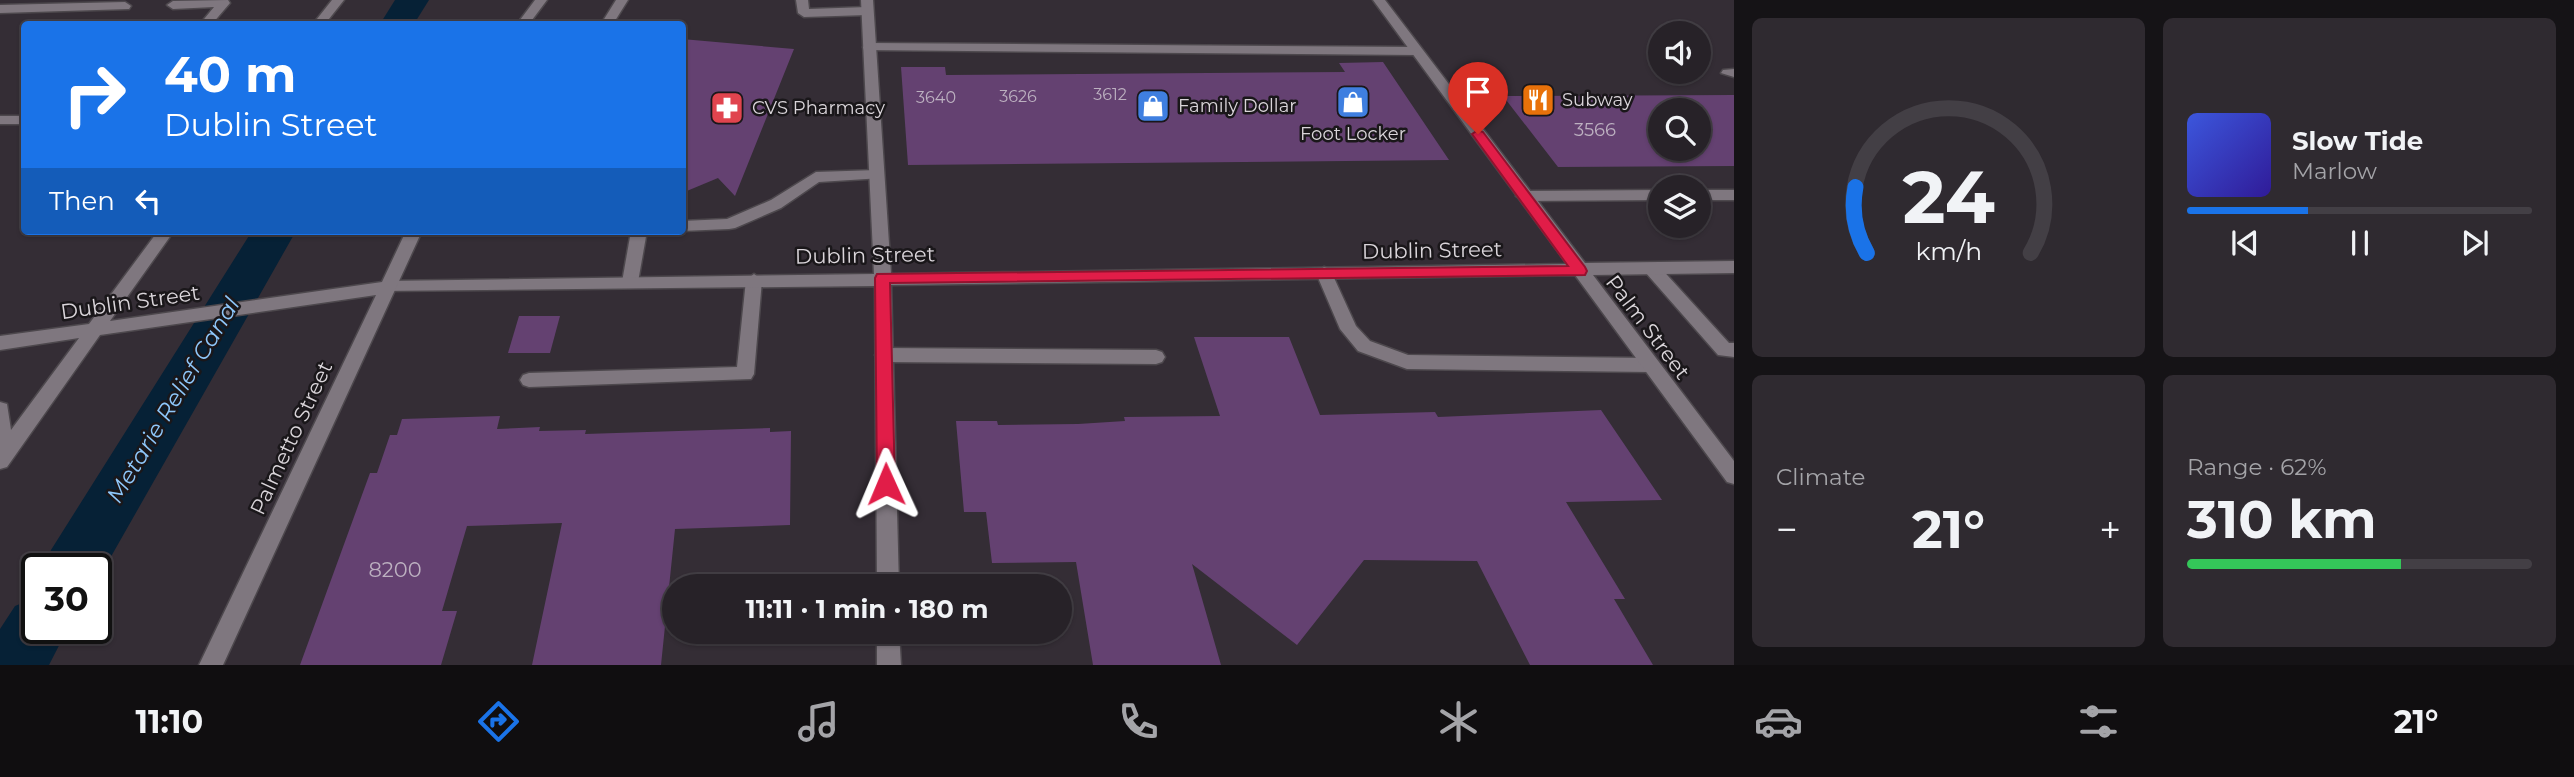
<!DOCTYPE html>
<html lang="en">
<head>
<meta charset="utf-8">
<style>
  :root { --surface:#272228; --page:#2f2a30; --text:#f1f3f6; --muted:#a4a4a8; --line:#433f45; --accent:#1a73e8 }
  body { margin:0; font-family:Montserrat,sans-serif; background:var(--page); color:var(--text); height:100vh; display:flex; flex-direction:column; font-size:26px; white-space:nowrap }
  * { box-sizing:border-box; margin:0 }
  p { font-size:23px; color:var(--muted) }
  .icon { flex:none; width:38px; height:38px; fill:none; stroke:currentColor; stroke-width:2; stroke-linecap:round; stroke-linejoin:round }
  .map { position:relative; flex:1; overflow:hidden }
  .panel { display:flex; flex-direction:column; gap:18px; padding:18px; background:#151316; width:840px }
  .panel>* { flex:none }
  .hud { position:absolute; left:21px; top:21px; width:665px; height:214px; border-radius:7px; box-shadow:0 2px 5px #0004,0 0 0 2px var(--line); background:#1a73e8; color:#fff; overflow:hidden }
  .tools { position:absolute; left:1648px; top:21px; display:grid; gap:14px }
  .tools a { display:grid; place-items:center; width:63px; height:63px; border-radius:50%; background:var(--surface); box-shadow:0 2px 5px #0004,0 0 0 2px var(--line); font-size:35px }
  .speed { position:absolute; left:21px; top:553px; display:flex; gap:14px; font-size:35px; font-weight:700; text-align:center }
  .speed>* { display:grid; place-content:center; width:91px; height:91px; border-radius:50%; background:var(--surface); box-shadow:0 2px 5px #0004,0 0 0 2px var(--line); line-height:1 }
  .speed .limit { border:4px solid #111; border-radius:10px; background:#fff; color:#111 }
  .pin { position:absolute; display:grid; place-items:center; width:60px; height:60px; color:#fff; margin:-72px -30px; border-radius:50% 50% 50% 0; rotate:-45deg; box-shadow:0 0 7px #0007 }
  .pin .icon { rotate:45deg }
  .me { position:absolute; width:77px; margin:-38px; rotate:359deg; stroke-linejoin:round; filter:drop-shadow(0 0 5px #0008) }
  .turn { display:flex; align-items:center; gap:24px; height:147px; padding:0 28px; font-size:32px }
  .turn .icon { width:91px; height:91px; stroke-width:2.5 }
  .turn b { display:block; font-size:49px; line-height:60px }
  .then { display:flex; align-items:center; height:66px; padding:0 28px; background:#0003; gap:14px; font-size:26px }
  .big { font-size:52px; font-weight:700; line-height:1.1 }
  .panel .widget { flex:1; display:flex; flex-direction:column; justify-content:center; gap:10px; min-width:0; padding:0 24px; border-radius:10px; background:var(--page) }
  .panel .dial { align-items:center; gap:0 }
  .dial svg { height:182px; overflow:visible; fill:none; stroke:var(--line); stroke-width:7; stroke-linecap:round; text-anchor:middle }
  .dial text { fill:var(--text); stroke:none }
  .song { display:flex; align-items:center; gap:21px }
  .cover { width:84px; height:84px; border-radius:10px; background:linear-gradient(135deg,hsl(230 70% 55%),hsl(250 70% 35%)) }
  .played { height:7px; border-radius:4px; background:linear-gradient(90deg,var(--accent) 35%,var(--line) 35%) }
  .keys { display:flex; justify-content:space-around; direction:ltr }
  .heat { display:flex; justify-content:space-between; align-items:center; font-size:38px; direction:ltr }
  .charge { height:10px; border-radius:5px; background:linear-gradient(90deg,#34c759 62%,var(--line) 0) }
  .panel .tiles { flex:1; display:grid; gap:18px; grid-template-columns:repeat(2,1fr) }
  .trip { position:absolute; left:662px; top:574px; width:410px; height:70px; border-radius:35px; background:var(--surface); box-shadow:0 2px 5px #0004,0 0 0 2px var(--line); font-weight:700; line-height:70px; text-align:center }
  .menu { display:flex; height:112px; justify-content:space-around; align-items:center; background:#100e10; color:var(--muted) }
  .menu .icon { width:49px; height:49px }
  .menu .on { color:var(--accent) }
  .menu b { font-size:32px; color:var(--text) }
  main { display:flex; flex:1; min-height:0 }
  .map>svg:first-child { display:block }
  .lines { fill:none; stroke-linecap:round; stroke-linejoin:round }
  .canal { fill:#062136; fill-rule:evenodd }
  .building { fill:#644171; fill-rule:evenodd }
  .service-casing { stroke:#4d484d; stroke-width:3 }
  .minor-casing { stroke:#4d484d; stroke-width:3 }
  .tertiary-casing { stroke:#4d484d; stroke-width:3 }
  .service { fill:#7f777f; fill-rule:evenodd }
  .minor { fill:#7f777f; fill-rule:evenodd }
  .tertiary { fill:#7f777f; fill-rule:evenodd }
  .route { fill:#e11d48; stroke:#92132f; stroke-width:2 }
  .labels { text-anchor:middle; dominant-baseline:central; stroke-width:5; stroke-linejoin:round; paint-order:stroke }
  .far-number-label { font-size:16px; fill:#bcb0c0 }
  .far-poi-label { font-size:18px; fill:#dad5da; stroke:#1a171a; text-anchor:start }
  .number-label { font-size:18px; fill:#bcb0c0 }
  .street-label { font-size:21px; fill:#dad5da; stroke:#1a171a }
  .near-number-label { font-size:21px; fill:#bcb0c0 }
  .water-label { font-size:23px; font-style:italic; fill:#8ec7fa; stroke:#1a171a }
</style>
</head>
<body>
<main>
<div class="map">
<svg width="1734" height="665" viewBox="0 0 1734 665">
  <rect width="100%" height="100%" fill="#342d35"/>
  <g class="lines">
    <g class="canal">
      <polygon points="395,0 429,0 414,24 380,24"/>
      <polygon points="252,231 296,231 96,583 96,569 42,569 51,550"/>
      <polygon points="37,597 37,628 68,628 49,665 0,665 0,629 15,606"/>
    </g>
  </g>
  <g class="building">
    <polygon points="682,39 794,49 735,196 718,178 682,193"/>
    <polygon points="1383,62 1449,160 908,165 901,67 945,67 946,75 1345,72 1339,63"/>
    <path d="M1734 95V166L1558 167 1503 96ZM1661 110H1699V149H1661Z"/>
    <polygon points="519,316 560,316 550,353 508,353"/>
    <polygon points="1194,337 1289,337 1320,415 1435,412 1438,417 1601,410 1662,500 1566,502 1625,599 1614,599 1653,665 1530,665 1477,561 1364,560 1297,645 1192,564 1221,665 1093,665 1076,562 992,563 986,512 964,512 956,421 997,421 998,425 1078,424 1125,421 1124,417 1220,416"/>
    <polygon points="500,416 497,429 540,427 539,431 586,430 585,434 770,428 770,432 791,431 790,525 675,529 661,665 532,665 562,523 467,526 442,611 457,611 441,665 300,665 370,473 377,473 390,435 397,435 402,419"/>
  </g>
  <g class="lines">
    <defs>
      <g id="service">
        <polygon points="228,0 230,3 212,24 200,24 214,7 173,9 167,5 173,1"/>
        <polygon points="616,0 628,0 613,24 601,24"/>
        <polygon points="796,0 808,0 809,9 867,7 873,11 867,15 804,17 798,13"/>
        <polygon points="125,2 131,6 129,9 0,13 0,5"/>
        <polygon points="869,43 1416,47 1422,51 1416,55 864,50 863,47"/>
        <polygon points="1734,69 1734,77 1721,73 1723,70"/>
        <rect x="0" y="116" width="24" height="8"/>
        <polygon points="877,170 884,175 882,178 819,182 781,208 735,228 729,229 682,231 681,231 682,221 727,219 771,200 816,172"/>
        <polygon points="1661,190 1661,200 1524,201 1516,196 1524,191"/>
        <rect x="1699" y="190" width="35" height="10"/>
        <polygon points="631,231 647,231 638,282 630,288 622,282"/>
        <polygon points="1652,263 1658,265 1729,343 1734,343 1734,357 1718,355 1646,273 1644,269"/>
        <polygon points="1324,267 1330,269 1356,326 1370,341 1408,355 1650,358 1656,360 1659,365 1656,370 1650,372 1407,369 1358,351 1340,329 1316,273"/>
        <polygon points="754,274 762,280 754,374 751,379 529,387 523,385 520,380 523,375 529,373 737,367 746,280"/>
        <polygon points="884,348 1156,350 1162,352 1165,357 1162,362 1156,364 884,362 878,360 875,355 878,350"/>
      </g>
      <g id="minor">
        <polygon points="861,0 873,0 891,274 1567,264 1373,0 1385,0 1585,263 1734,261 1734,273 1593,275 1734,461 1734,484 1727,482 1575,275 891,285 899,586 877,586 875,286 380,291 378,287 386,281 874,274"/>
        <polygon points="877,632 899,632 901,665 877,665"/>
      </g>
      <g id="tertiary">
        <polygon points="332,0 344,0 325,24 313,24"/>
        <polygon points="535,0 547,0 529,24 517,24"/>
        <polygon points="158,231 174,231 110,321 382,282 406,231 422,231 223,665 199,665 376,295 100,335 7,467 0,469 0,402 7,404 11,430 79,338 0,350 0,336 89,324"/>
      </g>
    </defs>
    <use href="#service" class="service-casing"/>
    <use href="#minor" class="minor-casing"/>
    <use href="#tertiary" class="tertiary-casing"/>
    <use href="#service" class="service"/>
    <use href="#minor" class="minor"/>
    <use href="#tertiary" class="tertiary"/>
  </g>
  <polygon class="route" points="1478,130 1483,132 1585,267 1587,271 1585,275 890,283 895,484 892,489 886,491 880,489 877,484 875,278 877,274 1568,266 1472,134"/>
  <defs>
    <symbol id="restaurant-square" viewBox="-11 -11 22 22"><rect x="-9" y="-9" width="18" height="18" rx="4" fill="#e8710a" stroke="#1a171a"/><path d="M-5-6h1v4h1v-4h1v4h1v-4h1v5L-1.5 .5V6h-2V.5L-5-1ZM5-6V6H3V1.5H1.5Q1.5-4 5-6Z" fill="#fff"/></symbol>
    <symbol id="shop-square" viewBox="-11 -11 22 22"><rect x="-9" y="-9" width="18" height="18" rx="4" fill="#3f7fe0" stroke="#1a171a"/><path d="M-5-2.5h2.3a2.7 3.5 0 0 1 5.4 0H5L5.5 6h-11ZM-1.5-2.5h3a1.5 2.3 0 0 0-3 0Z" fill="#fff"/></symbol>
    <symbol id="pharmacy-square" viewBox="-11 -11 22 22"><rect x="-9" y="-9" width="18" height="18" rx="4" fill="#e0444e" stroke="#1a171a"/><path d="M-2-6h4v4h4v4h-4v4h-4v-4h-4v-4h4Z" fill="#fff"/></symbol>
  </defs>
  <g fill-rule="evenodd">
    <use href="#restaurant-square" x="1519" y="81" width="38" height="38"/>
    <use href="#shop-square" x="1334" y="83" width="38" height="38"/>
    <use href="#shop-square" x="1134" y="87" width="38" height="38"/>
    <use href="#pharmacy-square" x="708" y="89" width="38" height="38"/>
  </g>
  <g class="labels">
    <g class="far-number-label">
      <text x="1110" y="94">3612</text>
      <text x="1018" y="96">3626</text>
      <text x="936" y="97">3640</text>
    </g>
    <g class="far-poi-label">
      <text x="1562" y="100">Subway</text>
      <text x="1178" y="106">Family Dollar</text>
      <text x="752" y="108">CVS Pharmacy</text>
      <text x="1353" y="134" text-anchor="middle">Foot Locker</text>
    </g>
    <g class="number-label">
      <text x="1595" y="130">3566</text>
    </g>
    <g class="street-label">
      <text transform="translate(1432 250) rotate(-1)">Dublin Street</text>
      <text transform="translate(865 255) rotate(-1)">Dublin Street</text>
      <text transform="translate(130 302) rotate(-8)">Dublin Street</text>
      <text transform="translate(1648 327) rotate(53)">Palm Street</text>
      <text transform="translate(291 438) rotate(-65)">Palmetto Street</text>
    </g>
    <g class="near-number-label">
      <text x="395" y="569">8200</text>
    </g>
    <g class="water-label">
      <text transform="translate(173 400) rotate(-59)">Metarie Relief Canal</text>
    </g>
  </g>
</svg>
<div class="tools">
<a><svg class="icon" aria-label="sound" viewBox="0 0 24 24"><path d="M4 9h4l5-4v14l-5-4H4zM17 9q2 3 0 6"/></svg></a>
<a><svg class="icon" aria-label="search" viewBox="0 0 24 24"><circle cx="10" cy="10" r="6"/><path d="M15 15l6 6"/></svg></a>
<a><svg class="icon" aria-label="layers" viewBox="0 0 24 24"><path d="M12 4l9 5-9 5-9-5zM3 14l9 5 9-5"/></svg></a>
</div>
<div class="speed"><div class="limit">30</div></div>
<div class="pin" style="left:1478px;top:134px;background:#d93025"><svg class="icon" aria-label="arrive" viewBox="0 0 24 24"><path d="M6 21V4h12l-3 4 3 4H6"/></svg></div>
<svg class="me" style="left:886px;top:484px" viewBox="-20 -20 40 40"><path d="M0-17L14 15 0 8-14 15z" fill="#e11d48" stroke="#fff" stroke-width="4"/></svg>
<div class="trip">11:11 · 1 min · 180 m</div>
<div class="hud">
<div class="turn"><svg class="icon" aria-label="right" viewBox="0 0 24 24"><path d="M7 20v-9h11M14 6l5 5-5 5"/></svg><div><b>40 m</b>Dublin Street</div></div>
<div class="then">Then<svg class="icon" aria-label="left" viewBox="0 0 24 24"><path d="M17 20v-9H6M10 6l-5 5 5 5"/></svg></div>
</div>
</div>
<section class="panel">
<div class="tiles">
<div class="widget dial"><svg viewBox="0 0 100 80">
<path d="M14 69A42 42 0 1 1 86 69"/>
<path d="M14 69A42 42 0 0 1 9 40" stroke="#1a73e8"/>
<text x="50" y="56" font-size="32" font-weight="700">24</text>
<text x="50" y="72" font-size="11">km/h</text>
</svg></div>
<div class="widget">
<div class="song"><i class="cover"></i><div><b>Slow Tide</b><p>Marlow</p></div></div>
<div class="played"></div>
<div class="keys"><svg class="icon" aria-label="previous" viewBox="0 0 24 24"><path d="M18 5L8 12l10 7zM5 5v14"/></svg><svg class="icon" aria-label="pause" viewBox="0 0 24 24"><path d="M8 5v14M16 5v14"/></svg><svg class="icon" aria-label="next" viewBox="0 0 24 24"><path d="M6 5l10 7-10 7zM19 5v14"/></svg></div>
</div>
<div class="widget"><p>Climate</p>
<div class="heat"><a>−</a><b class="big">21°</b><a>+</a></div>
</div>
<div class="widget"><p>Range · 62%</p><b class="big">310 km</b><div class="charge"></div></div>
</div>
</section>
</main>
<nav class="menu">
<b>11:10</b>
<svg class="icon on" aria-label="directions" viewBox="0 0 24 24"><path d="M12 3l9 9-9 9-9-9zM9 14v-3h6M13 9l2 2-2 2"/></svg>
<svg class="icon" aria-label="music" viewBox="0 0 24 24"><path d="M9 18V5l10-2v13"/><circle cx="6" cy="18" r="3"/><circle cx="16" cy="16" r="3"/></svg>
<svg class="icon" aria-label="phone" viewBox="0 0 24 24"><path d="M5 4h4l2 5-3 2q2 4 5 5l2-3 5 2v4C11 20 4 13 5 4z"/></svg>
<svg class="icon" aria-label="climate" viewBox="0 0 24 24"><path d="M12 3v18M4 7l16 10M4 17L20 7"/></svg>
<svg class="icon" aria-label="car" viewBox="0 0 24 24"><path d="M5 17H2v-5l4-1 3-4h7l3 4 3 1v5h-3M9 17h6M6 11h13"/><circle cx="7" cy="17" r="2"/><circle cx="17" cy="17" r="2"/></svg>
<svg class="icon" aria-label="filters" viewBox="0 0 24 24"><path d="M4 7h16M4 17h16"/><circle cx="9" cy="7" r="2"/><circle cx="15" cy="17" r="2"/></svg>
<b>21°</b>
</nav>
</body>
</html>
